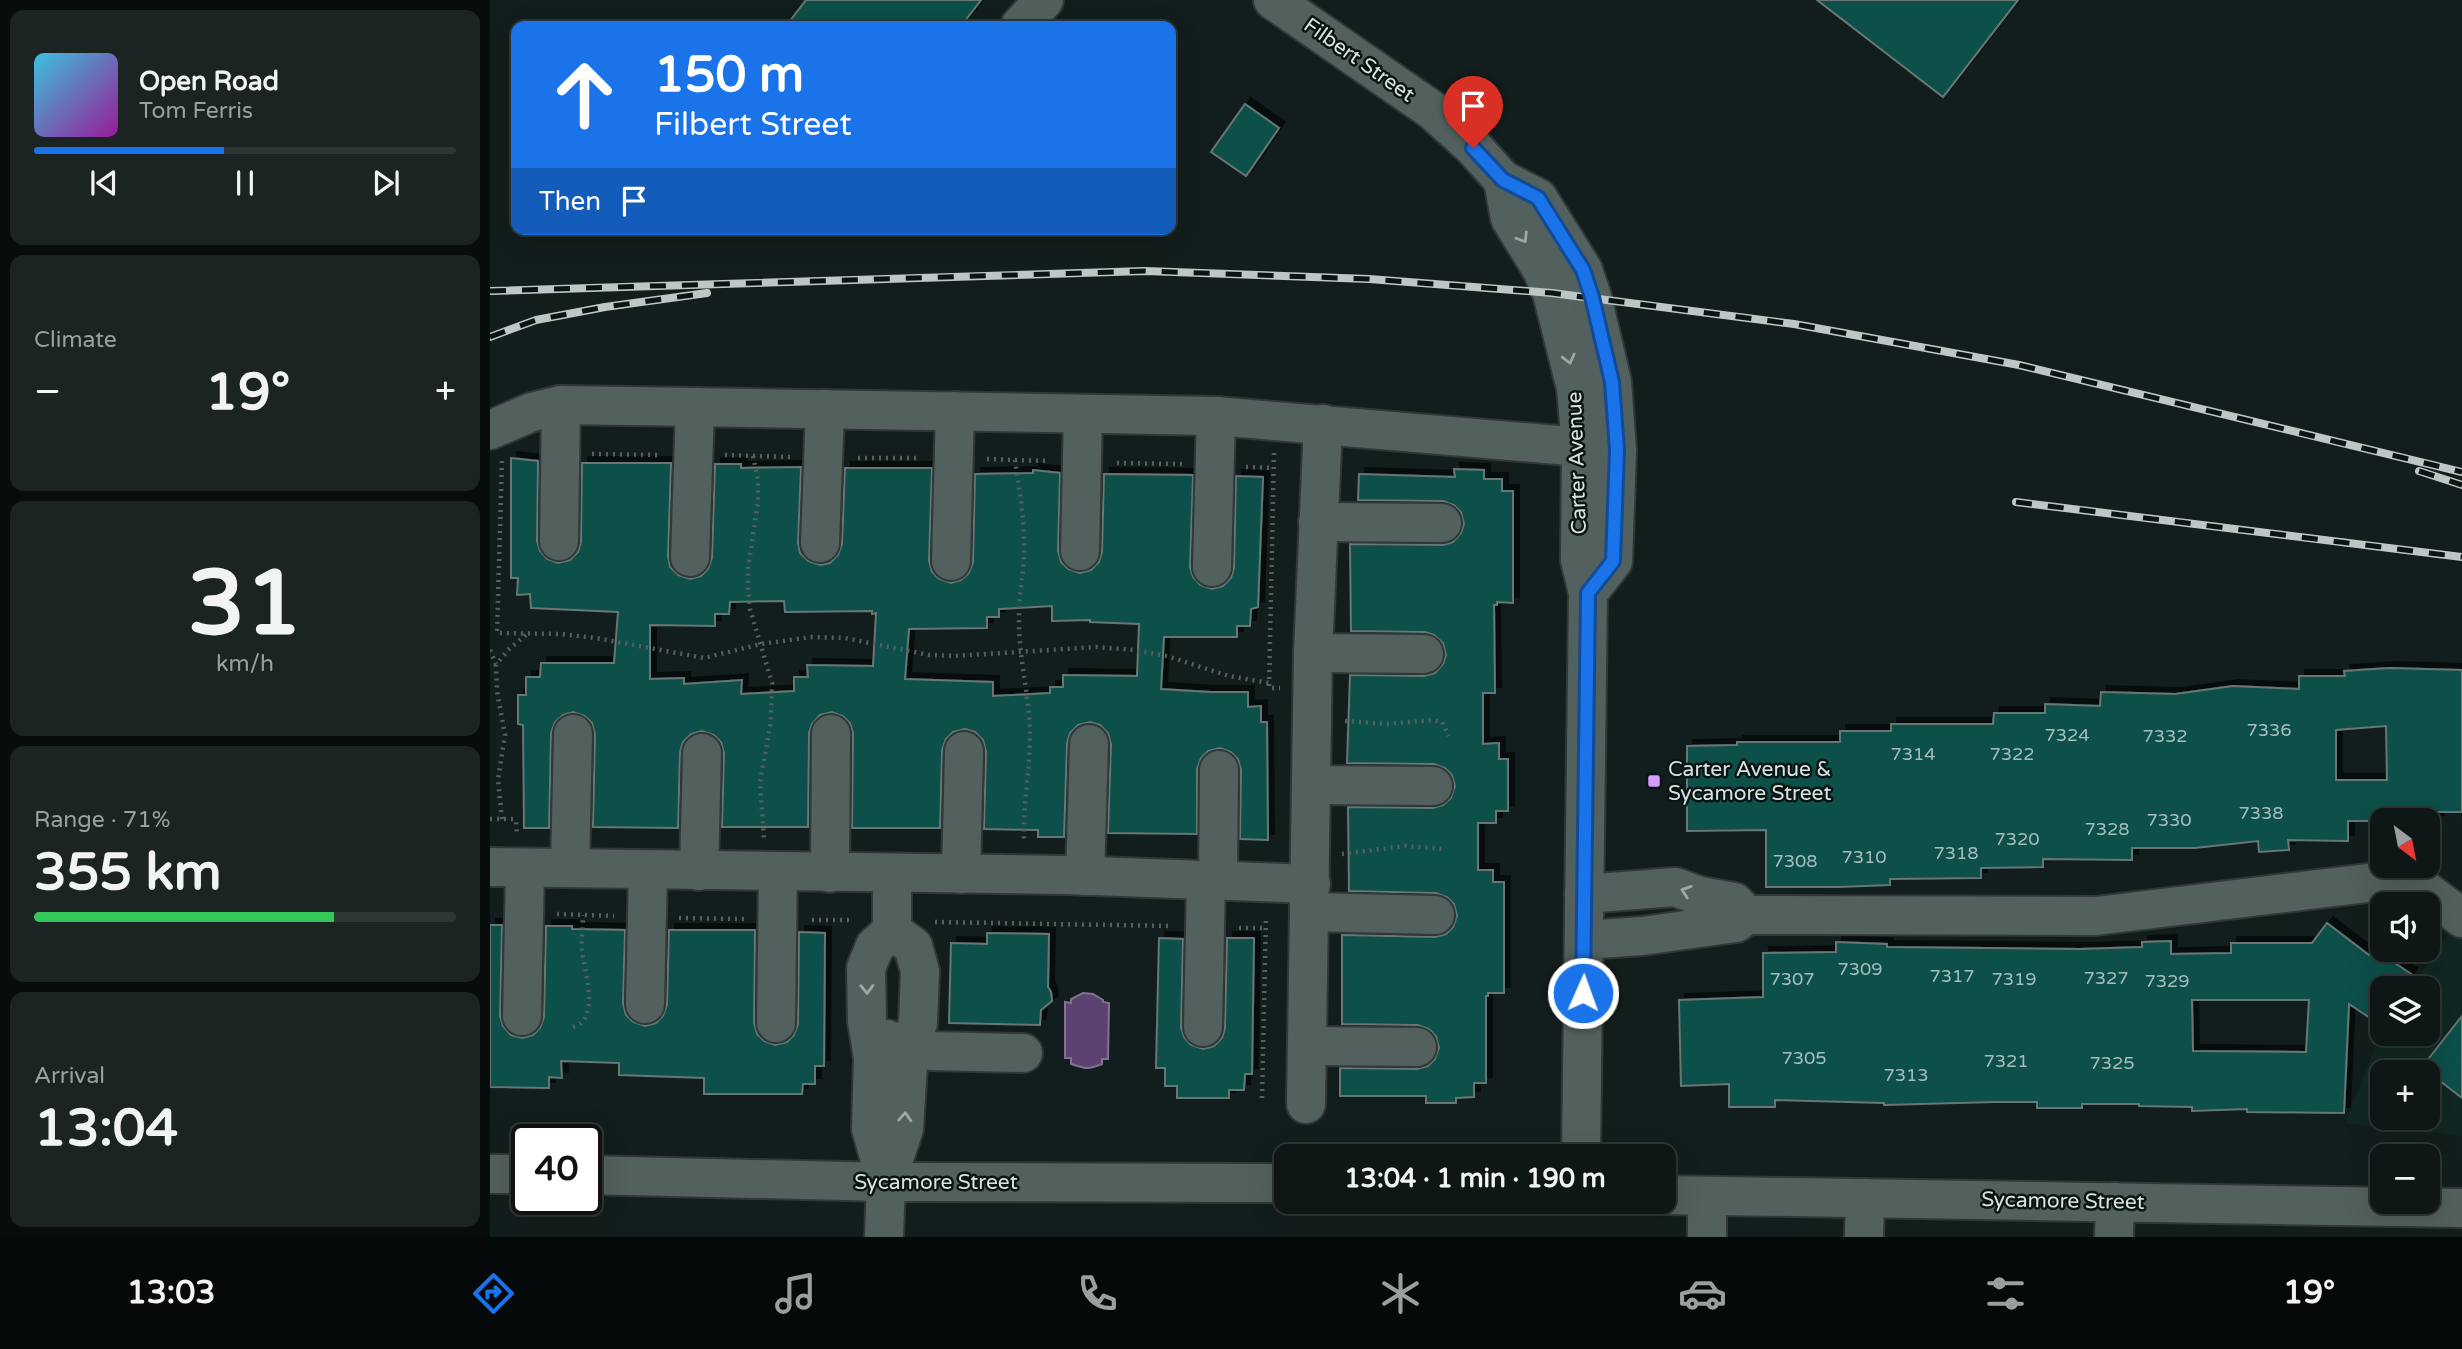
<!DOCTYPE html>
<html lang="en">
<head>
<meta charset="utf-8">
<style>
  :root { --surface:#0e1616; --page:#1c2323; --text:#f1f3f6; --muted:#9b9fa1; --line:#2e3535; --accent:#1a73e8 }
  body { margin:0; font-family:"Varela Round",sans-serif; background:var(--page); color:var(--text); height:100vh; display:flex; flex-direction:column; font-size:26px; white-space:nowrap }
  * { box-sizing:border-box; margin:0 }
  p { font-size:23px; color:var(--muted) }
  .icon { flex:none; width:38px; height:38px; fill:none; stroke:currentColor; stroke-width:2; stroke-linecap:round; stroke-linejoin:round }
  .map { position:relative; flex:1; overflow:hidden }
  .sheet { display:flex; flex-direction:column; gap:10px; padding:10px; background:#080c0c; width:490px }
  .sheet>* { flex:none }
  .top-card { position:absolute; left:21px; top:21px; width:665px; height:214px; border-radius:14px; box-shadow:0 7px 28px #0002,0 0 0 2px var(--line); background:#1a73e8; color:#fff; overflow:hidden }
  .needle { width:46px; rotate:148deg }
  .buttons { position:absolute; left:1880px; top:808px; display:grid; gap:14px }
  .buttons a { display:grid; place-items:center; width:70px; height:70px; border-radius:14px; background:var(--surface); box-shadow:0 7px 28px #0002,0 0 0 2px var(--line); font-size:35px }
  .speed { position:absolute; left:21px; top:1124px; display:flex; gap:14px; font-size:35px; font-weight:700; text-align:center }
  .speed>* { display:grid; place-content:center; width:91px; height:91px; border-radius:50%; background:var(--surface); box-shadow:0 7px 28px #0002,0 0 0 2px var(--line); line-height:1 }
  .speed .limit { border:4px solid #111; border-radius:10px; background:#fff; color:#111 }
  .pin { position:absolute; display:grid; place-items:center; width:60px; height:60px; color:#fff; margin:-72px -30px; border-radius:50% 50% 50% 0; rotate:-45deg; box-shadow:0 0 7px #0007 }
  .pin .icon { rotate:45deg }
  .me { position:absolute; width:77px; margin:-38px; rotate:2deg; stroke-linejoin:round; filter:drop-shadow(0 0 5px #0008) }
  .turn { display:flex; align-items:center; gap:24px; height:147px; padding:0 28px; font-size:32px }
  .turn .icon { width:91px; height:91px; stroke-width:2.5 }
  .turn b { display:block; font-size:49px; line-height:60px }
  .then { display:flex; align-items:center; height:66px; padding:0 28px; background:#0003; gap:14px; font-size:26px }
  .big { font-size:52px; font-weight:700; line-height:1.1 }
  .sheet .widget { flex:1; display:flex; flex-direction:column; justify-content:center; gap:10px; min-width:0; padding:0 24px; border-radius:14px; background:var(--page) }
  .sheet .dial { align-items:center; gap:0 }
  .dial b { font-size:91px; line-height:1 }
  .song { display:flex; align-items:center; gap:21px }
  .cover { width:84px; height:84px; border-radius:10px; background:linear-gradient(135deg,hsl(190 70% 55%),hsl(300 70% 35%)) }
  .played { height:7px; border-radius:4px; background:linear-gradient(90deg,var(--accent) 45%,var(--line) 45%) }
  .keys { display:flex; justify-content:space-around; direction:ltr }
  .heat { display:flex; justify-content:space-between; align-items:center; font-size:38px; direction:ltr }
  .charge { height:10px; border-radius:5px; background:linear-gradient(90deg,#34c759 71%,var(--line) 0) }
  .trip { position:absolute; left:784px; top:1144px; width:402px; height:70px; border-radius:14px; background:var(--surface); box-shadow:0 7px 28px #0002,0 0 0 2px var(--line); font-weight:700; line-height:70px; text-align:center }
  .tabs { display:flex; height:112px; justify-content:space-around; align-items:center; background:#060909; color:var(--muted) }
  .tabs .icon { width:49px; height:49px }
  .tabs .selected { color:var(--accent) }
  .tabs b { font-size:32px; color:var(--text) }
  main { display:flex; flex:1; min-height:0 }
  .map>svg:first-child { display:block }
  .built { fill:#112724; fill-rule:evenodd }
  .water { fill:#5c4270; stroke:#827292; stroke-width:2 }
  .building { fill:#074f49; stroke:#677674; stroke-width:2; fill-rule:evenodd; filter:url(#shadow) }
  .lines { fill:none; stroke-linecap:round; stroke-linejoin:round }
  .minor-casing { stroke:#313837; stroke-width:42 }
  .path { stroke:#56605f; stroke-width:4.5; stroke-dasharray:2 5; stroke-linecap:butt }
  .minor { stroke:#52605e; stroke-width:38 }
  .rail-casing { stroke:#bfc7c6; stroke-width:8 }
  .rail { stroke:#091514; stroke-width:5; stroke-dasharray:16; stroke-linecap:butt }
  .oneway { stroke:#9da8a6 }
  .route-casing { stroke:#114b97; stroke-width:18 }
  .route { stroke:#1a73e8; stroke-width:12 }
  .poi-dot { fill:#d29dfd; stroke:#091514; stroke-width:2.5 }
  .labels { text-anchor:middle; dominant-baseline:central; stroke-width:5; stroke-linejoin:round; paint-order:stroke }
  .number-label { font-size:18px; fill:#a5bdbb }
  .street-label { font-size:21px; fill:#dae2e1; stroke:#091514 }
  .poi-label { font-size:21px; fill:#dae2e1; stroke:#091514; text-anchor:start }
</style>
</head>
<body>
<main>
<section class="sheet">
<div class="widget">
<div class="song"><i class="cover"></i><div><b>Open Road</b><p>Tom Ferris</p></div></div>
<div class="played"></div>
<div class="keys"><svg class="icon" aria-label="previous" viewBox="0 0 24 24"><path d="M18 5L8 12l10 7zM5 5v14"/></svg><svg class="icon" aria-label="pause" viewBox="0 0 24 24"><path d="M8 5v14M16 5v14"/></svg><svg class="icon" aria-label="next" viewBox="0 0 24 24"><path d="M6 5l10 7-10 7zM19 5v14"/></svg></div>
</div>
<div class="widget"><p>Climate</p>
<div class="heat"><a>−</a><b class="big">19°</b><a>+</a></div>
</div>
<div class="widget dial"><b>31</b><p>km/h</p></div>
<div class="widget"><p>Range · 71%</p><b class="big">355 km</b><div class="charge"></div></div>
<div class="widget"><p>Arrival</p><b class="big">13:04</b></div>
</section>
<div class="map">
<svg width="1972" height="1237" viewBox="0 0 1972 1237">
  <defs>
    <filter id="shadow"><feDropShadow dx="6" dy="-6" stdDeviation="0" flood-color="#0009"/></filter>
  </defs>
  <rect width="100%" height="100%" fill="#121e1d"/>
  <path class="built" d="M1972 915V1136L1855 1123 1892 1030V1034H1937V989H1920ZM1892 1073H1937V1118H1892Z"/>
  <path class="water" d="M593 993 603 994 613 1000V1002L619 1003 618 1059H612V1064C596 1070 598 1069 581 1064V1058H575V1002L581 1003V999Z"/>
  <g class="building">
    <polygon points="316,0 491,0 471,26 296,26"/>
    <polygon points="1327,0 1528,0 1453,97"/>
    <polygon points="755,104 789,128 756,176 721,152"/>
    <path d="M21 458 48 461 47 541 50 551 57 559 68 563 80 560 88 552 91 542 92 463H181L178 557 180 567 188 575 200 579 211 576 218 569 222 558 225 464H251V468L311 467 308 543 310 553 318 561 330 565 340 563 348 555 352 544 355 468H442L439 561 442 572 449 579 461 583 471 580 479 573 483 562 485 474 543 473V470L570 473 568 551 571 562 578 569 590 573 601 570 609 562 612 552 614 474 703 475 700 567 703 577 710 585 722 589 733 586 741 578 744 568 746 476 773 477 768 607 761 609 760 626H747V637H674L671 689 720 692H758V707L771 706V722H777L778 840 750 839 751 770 748 759 741 752 730 748 718 751 711 758 707 769V834L618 833 621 744 618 733 610 725 600 722 588 725 580 733 577 743 574 837H548V830L494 829 496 751 493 740 485 732 475 729 463 732 456 739 452 750 450 828H362L363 733 360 723 353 716 342 712 330 715 322 724 319 733 318 827H232L234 753 231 742 224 735 212 731 201 734 193 742 190 752 188 828 103 827 105 734 102 723 95 716 83 712 73 715 65 722 61 733 59 828H34L33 725 28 724V695H36V677H50L51 663H124L128 612 41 608 40 594 27 595 28 578H21ZM294 601 295 612 382 611V614L386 613 383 666 317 665 318 677H304V691L251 694 252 680 194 684V678L160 679V625L225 626V614H239L240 602ZM562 606V621L600 620V622L649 624 647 676 573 675V687H560V693L503 696V682L415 679 419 629 497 628V617H509V609Z"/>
    <polygon points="964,469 994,470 994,479 1012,479 1012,491 1023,491 1023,603 1007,602 1007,605 1004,605 1005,693 993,693 993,744 1009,743 1009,759 1018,759 1018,811 1006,811 1006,823 988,823 988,870 1003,870 1003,882 1014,882 1014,993 998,993 998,996 996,996 996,1083 984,1083 984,1097 966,1098 966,1103 936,1103 936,1096 850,1096 850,1068 927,1069 938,1066 945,1059 949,1048 946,1036 939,1029 928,1025 852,1024 852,935 945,937 956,934 963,927 967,916 964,904 957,897 946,893 859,891 858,807 943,808 953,805 961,798 965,786 962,775 955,768 944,764 857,763 860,675 934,676 945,673 953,664 956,655 953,643 944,635 935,632 861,631 860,544 953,545 963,542 971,533 974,524 971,512 964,505 953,501 868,500 869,474 965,477"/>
    <path d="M1899 668 1972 670V812H1947L1948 821H1858V841L1798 840 1799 850 1769 852 1768 841 1705 848H1642V860L1553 859V867L1491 868V878L1400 879V885L1349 887H1276V830L1197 831V746L1247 745V742H1350V731H1401V724H1503L1504 713H1555V704L1610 706 1611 692 1685 694 1743 686 1809 689V676H1855L1854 671ZM1896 726 1897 780H1846V730Z"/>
    <path d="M1837 923 1879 955 1884 949 1921 974 1911 989H1892V1026L1859 1004 1854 1113 1757 1112V1109L1702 1111V1107L1649 1106V1104H1592V1108H1547V1102H1505L1394 1105V1103L1285 1100V1107H1239V1084L1191 1086 1189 1000 1273 997V953L1346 952V942L1397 944V947L1590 949 1652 947V942L1681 941V954L1741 953V943H1822ZM1702 1000H1819L1816 1052 1703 1051Z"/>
    <polygon points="0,925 12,925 10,1016 13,1026 21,1035 32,1038 43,1035 50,1028 54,1017 56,926 82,926 82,929 135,930 133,1004 136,1015 143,1022 155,1026 166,1023 173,1016 177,1005 179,930 265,930 264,1023 267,1034 274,1041 285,1045 297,1042 304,1035 308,1024 309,932 335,933 334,1066 325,1066 325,1084 313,1084 312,1094 214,1094 214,1078 129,1075 129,1063 71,1061 72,1078 59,1077 59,1088 0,1087"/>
    <polygon points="497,933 559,934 558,987 561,992 562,1001 551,1010 550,1025 459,1023 461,943 497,944"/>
    <polygon points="669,938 693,939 691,1027 694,1037 701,1045 713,1049 724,1046 732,1038 735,1028 737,938 764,938 762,1074 755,1074 754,1090 739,1090 739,1098 687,1098 687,1086 675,1086 675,1068 666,1068"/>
    <polygon points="1972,1016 1972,1098 1932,1067"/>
  </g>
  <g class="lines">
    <defs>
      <g id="minor">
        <polyline points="783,0 942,110 983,147 1013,180 1048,198 1093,270 1102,297 1122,382 1127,450 1123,561 1098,593"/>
        <polyline points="530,26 554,0"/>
        <polyline points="1013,180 1020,218 1052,270 1062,293 1086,388 1091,447 1090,560 1098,593 1091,1157"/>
        <polyline points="0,430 42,412 71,405 205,407 726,416 1091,447"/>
        <polyline points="828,522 952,523"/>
        <polyline points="69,541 71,405"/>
        <polyline points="330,543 335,409"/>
        <polyline points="590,551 593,414"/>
        <polyline points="200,557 205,407"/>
        <polyline points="461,561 465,411"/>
        <polyline points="722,567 726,416"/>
        <polyline points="823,653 934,654"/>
        <polyline points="822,785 943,786"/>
        <polyline points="0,867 576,875 821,884"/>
        <polyline points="80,868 83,734"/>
        <polyline points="209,871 212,753"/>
        <polyline points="340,873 341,734"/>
        <polyline points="471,874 474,751"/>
        <polyline points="595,876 599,744"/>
        <polyline points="728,881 729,770"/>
        <polyline points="1094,894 1185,887 1210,896 1244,902 1257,915"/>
        <polyline points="820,912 945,915"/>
        <polyline points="1095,940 1152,936 1246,923 1257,915 1606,916 1919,878 1972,918"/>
        <polyline points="155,1004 158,870"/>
        <polyline points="32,1016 35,868"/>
        <polyline points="286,1023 288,872"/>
        <polyline points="713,1027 716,881"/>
        <polyline points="397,1039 419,1048 441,1051 533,1053"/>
        <polyline points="818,1046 927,1047"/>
        <polyline points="816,1104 823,653 833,424"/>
        <polyline points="0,1174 37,1174"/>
        <polyline points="96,1175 396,1182 796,1183"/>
        <polyline points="396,1182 381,1128 383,1058 377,1021 376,968 385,946 402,931 402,873"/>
        <polyline points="1174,1195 1972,1208"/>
        <polyline points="1217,1196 1217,1237"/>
        <polyline points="394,1237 396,1182 414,1129 419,1048 428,1023 430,971 423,946 402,931"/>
        <polyline points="1374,1237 1375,1198"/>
        <polyline points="1624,1237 1625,1202"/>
      </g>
    </defs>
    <use href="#minor" class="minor-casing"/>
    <g class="path">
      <polyline points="784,453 779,688 790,688"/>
      <polyline points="102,454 170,455"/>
      <polyline points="235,455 300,457"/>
      <polyline points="263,456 268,480 268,502 258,568 258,589 260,609 282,683 281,721 270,782 274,839"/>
      <polyline points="368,458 429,458"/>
      <polyline points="497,459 559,461"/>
      <path d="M525 460C530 491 535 525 534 556 533 576 529 596 529 615 528 655 539 693 540 733 540 769 533 804 534 840"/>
      <polyline points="12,461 7,633 70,634 106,638 214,658 271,644 322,637 355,638 439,655 465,656 606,647 645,650 677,656 739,676 779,683"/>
      <polyline points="627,463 692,464"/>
      <polyline points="756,467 783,468"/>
      <polyline points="0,650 6,664"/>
      <polyline points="855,721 896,724 942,720 952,722 959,736"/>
      <polyline points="0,819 24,819 26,822 27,834"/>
      <polyline points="12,819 8,780 15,735 7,691 6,665 18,650 36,635"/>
      <polyline points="852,854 915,846 954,849"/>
      <polyline points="67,914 124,916"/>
      <polyline points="189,918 254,919"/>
      <polyline points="322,920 362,920"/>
      <polyline points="445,922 681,926"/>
      <polyline points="749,928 776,928"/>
      <path d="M83 1027C111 1020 94 970 92 950 91 938 93 926 93 915"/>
      <polyline points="772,1098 776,917"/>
    </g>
    <use href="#minor" class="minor"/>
    <defs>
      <g id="rail">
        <polyline points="0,291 655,271 879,279 1062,293 1304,324 1529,365 1972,472"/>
        <polyline points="0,337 46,320 115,307 217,293"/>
        <polyline points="1929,471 1972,485"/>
        <polyline points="1526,502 1972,557"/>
      </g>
    </defs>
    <use href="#rail" class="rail-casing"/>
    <use href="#rail" class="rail"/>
  </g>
  <defs><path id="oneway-chevron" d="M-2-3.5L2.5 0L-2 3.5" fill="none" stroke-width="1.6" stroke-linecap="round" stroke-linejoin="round" transform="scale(1.75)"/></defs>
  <g class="oneway">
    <use href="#oneway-chevron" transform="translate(1033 238) rotate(58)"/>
    <use href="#oneway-chevron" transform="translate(1079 359) rotate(76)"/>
    <use href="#oneway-chevron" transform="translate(1196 891) rotate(-161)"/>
    <use href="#oneway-chevron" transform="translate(377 989) rotate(89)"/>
    <use href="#oneway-chevron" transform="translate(415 1117) rotate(-87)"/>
  </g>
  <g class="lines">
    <defs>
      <polyline id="route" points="983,148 1013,180 1048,198 1093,270 1102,297 1122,382 1127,450 1123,561 1098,593 1093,993"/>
    </defs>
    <use href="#route" class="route-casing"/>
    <use href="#route" class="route"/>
  </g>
  <rect class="poi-dot" x="1157" y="774" width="14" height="14" rx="3.5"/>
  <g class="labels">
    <g class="number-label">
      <text x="1779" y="730">7336</text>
      <text x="1577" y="735">7324</text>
      <text x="1675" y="736">7332</text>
      <text x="1423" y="754">7314</text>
      <text x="1522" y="754">7322</text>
      <text x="1771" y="813">7338</text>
      <text x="1679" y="820">7330</text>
      <text x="1617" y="829">7328</text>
      <text x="1527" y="839">7320</text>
      <text x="1466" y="853">7318</text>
      <text x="1374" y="857">7310</text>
      <text x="1305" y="861">7308</text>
      <text x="1370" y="969">7309</text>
      <text x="1462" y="976">7317</text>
      <text x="1616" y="978">7327</text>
      <text x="1302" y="979">7307</text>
      <text x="1524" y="979">7319</text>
      <text x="1677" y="981">7329</text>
      <text x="1314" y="1058">7305</text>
      <text x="1516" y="1061">7321</text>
      <text x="1622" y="1063">7325</text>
      <text x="1416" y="1075">7313</text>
    </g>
    <g class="street-label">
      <text transform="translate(869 60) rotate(35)">Filbert Street</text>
      <text transform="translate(1087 463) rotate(-92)">Carter Avenue</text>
      <text x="446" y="1182">Sycamore Street</text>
      <text transform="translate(1573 1201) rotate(1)">Sycamore Street</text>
    </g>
    <g class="poi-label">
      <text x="1178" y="769">Carter Avenue &amp;<tspan x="1178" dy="24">Sycamore Street</tspan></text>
    </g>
  </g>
</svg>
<div class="buttons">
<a><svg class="needle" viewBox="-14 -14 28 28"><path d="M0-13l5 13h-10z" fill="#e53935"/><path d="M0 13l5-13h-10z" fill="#9b9fa1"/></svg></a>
<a><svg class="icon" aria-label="sound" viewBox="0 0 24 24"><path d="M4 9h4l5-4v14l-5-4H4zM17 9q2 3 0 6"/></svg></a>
<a><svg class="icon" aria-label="layers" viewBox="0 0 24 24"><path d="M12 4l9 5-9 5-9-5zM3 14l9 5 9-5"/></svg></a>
<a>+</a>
<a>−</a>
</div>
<div class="speed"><div class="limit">40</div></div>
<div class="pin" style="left:983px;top:148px;background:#d93025"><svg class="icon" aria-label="arrive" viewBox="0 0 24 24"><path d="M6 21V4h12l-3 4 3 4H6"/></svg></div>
<svg class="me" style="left:1093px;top:993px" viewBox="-20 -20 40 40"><circle r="17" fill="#1a73e8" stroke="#fff" stroke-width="3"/><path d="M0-11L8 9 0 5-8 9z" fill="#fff"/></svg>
<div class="trip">13:04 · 1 min · 190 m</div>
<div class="top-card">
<div class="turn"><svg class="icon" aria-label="ahead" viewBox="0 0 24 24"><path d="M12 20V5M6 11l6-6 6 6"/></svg><div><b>150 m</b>Filbert Street</div></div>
<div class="then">Then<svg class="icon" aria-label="arrive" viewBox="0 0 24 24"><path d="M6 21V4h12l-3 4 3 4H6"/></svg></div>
</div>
</div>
</main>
<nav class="tabs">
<b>13:03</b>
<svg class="icon selected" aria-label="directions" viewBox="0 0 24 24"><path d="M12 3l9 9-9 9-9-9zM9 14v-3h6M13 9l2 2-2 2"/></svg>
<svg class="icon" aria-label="music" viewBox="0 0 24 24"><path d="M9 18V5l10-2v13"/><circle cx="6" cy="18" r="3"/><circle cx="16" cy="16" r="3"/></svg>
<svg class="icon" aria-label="phone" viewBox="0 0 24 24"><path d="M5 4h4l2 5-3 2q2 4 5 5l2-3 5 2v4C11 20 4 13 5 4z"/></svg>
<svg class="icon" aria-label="climate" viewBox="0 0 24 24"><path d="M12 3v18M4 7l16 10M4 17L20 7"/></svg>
<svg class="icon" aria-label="car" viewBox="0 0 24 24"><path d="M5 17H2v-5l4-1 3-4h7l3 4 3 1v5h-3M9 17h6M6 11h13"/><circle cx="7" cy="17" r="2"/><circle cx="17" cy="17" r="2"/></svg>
<svg class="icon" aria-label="filters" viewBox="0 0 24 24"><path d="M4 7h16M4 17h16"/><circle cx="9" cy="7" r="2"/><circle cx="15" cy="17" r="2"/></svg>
<b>19°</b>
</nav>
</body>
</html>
